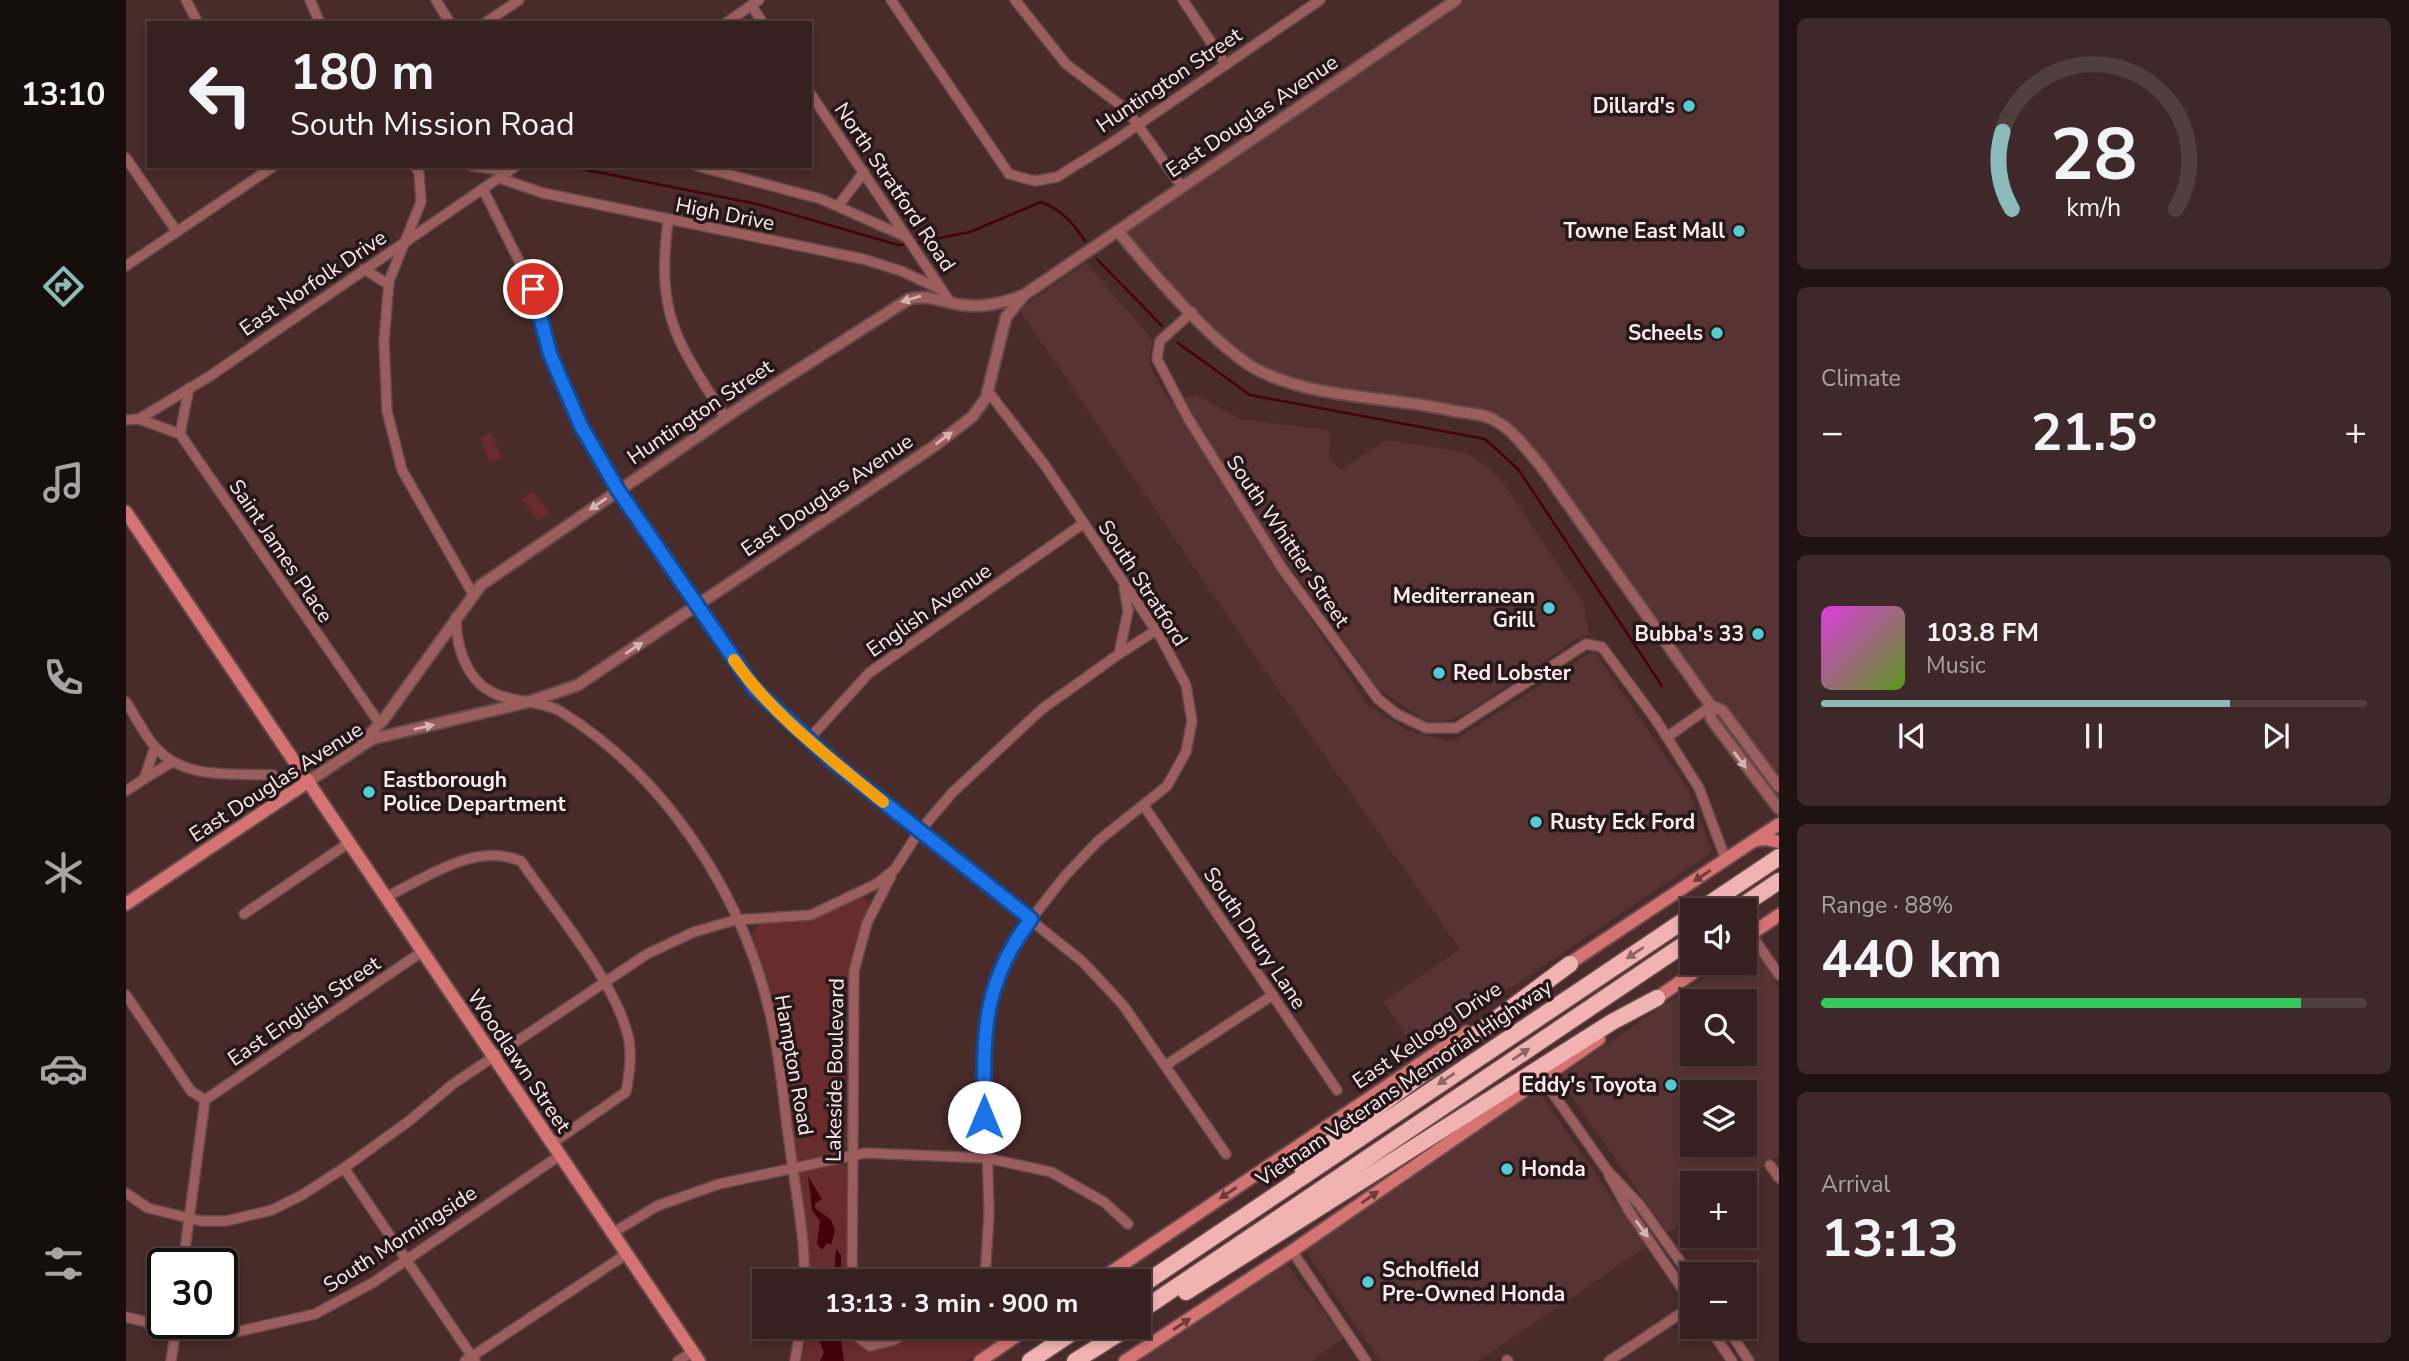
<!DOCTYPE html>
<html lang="en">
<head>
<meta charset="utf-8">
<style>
  :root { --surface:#372020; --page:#3e2829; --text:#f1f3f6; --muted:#aaa3a5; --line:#513e3e; --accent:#8bbbb9 }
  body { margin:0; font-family:"Nunito Sans",sans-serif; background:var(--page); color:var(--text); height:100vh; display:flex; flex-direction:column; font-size:26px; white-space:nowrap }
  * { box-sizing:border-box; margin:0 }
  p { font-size:23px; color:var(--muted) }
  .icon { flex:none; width:38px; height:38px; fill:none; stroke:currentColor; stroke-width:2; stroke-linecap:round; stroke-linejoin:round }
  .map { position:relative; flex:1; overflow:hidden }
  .side { display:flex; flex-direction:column; gap:18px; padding:18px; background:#1e1212; width:630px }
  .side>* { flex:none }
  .top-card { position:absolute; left:21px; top:21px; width:665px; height:147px; border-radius:0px; box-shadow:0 4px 10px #0003,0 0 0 2px var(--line); background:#372020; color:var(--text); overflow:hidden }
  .buttons { position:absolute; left:1554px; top:898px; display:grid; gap:14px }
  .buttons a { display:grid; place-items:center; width:77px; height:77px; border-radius:0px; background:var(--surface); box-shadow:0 4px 10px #0003,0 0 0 2px var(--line); font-size:35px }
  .speed { position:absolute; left:21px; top:1248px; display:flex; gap:14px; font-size:35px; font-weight:700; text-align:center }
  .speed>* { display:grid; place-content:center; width:91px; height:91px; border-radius:50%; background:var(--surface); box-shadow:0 4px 10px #0003,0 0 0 2px var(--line); line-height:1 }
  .speed .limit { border:4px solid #111; border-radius:10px; background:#fff; color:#111 }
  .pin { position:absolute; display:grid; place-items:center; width:60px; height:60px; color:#fff; margin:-30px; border:4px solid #fff; border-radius:50%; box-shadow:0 2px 7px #0007 }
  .me { position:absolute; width:77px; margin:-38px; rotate:0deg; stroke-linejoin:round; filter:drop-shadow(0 0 5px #0008) }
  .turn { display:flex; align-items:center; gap:24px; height:147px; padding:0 28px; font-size:32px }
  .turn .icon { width:91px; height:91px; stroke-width:2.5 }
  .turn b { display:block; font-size:49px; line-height:60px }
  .big { font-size:52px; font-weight:700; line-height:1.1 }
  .side .tile { flex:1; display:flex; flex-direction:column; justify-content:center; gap:10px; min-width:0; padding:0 24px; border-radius:10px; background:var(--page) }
  .side .dial { align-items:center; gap:0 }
  .dial svg { height:182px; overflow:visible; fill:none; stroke:var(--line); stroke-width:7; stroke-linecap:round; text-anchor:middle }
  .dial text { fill:var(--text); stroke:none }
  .song { display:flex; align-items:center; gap:21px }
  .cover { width:84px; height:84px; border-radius:10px; background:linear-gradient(135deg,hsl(300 70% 55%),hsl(90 70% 35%)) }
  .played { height:7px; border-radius:4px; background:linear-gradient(90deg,var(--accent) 75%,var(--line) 75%) }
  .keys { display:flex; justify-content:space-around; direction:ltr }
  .heat { display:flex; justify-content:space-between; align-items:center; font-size:38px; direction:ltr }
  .charge { height:10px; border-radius:5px; background:linear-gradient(90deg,#34c759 88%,var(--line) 0) }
  .trip { position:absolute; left:626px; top:1269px; width:399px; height:70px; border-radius:0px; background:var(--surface); box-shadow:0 4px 10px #0003,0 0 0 2px var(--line); font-weight:700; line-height:70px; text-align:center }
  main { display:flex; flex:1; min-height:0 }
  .menu { display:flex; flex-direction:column; width:126px; justify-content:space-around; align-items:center; background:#160d0d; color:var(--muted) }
  .menu .icon { width:49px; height:49px }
  .menu .selected { color:var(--accent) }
  .menu b { font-size:32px; color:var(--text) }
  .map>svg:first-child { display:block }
  .built { fill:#573333; fill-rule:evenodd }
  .green { fill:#692c2d }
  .water { fill:#45020b }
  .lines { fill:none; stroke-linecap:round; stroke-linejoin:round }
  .stream { stroke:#45020b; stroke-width:2.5 }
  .minor-casing { stroke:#664a49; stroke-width:12 }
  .tertiary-casing { stroke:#664a49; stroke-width:14 }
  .secondary-casing { stroke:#664a49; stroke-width:16 }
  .motorway-casing { stroke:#664a49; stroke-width:19 }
  .minor { stroke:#9c5e5d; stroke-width:9 }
  .tertiary { stroke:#9c5e5d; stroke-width:10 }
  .secondary { stroke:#d57373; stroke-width:12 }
  .motorway { stroke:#f1b3b1; stroke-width:16 }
  .oneway { fill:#d6b4b3 }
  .oneway2 { fill:#6c3c3c }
  .oneway3 { fill:#8c6664 }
  .route-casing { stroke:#114b97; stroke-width:18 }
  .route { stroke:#1a73e8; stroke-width:12 }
  .slow { stroke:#f59e0b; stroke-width:12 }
  .poi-dot { fill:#51ccd3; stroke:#261818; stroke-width:2.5 }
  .labels { text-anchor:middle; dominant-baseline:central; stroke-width:7; stroke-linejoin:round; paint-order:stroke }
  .street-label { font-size:21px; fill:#fdedec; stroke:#261818 }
  .poi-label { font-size:21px; font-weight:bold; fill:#fdedec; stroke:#261818; text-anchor:end }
</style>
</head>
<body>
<main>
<nav class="menu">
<b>13:10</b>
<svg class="icon selected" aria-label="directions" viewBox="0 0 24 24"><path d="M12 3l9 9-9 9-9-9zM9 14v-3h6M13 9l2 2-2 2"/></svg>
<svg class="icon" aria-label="music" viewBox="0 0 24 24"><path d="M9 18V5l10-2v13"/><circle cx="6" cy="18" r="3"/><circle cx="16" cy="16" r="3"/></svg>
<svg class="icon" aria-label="phone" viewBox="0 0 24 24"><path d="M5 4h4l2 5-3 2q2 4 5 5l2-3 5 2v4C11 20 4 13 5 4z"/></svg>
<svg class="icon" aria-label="climate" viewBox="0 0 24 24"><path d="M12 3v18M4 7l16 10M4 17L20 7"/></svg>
<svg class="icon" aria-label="car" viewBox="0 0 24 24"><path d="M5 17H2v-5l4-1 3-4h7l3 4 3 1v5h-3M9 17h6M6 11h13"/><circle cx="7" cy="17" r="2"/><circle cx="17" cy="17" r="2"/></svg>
<svg class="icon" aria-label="filters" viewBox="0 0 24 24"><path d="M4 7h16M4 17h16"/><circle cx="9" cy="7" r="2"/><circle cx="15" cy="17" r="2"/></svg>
</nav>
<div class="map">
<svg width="1653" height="1361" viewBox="0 0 1653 1361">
  <rect width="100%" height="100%" fill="#492b2a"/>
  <g class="built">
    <polygon points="1330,0 1653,0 1653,808 1415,466 1368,420 1133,371 1066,312 992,231"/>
    <polygon points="960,263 1027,340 1023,359 1025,369 1046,404 1070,394 1114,419 1202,430 1205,436 1203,457 1214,470 1261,440 1338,452 1363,468 1378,483 1458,604 1463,635 1453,638 1340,713 1314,723 1298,720 1251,688 1135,525 1126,531 1243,707 1281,730 1326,742 1468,651 1563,791 1586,852 1291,1052 1257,1002 1334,949 1126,652 893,309"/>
    <path d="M1625 945 1653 986V1156L1614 1183H1566V1216L1542 1233 1432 1078 1599 963 1619 962V949ZM1566 1001H1619V1054H1566ZM1566 1092H1619V1144H1566Z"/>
    <polygon points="1412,1090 1520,1247 1352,1361 1254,1361 1178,1249"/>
    <polygon points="1159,1262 1218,1338 1186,1361 1010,1361"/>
  </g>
  <g class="green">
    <polygon points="365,433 376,458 364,463 354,438"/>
    <polygon points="407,491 423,513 412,521 396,499"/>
    <polygon points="736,896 744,905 724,968 717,1017 720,1147 711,1155 673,1161 670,1158 653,1036 623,940 632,924 671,922 690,918"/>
    <polygon points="713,1161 720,1167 723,1281 681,1281 672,1173"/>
    <path d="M681 1327H724C727 1342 737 1349 753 1350L794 1327H892L840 1361H676Z"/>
  </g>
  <g class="water">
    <polygon points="682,1176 696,1199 689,1204 689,1208 705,1220 709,1230 705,1245 701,1243 696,1250 691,1244 694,1221 686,1210"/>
    <polygon points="710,1249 715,1255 715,1281 708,1278"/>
    <polygon points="696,1326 713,1327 718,1361 694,1361 698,1352 692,1338"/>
  </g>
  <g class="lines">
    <g class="stream">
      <polyline points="441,166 631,204 772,245 779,244"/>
      <path d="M789 243 844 232 915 202C936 210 947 223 959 241"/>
      <polyline points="971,259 1036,326"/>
      <polyline points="1052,343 1124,395 1359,439 1392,469 1536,686"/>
    </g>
    <defs>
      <g id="minor">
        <polyline points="60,0 72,23"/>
        <polyline points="184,0 194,23"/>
        <polyline points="310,0 324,23"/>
        <polyline points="765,0 883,174 909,181 931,177 984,144 1194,0"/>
        <polyline points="889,0 940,64 1001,110 1056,187"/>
        <polyline points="1057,0 1100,65"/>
        <polyline points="625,5 637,23"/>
        <polyline points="359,23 393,0"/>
        <polyline points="600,23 633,0"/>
        <polyline points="684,93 824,302"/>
        <polyline points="0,158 51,232"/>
        <polyline points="289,166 293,173 295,202 263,281 258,341 261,411 276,470 347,594"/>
        <polyline points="346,166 383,171"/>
        <polyline points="571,166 695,199 778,236"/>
        <polyline points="373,178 417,193 737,259 775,271 816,290"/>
        <polyline points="357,189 407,289 423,354 455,426 492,490 628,688 706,761 957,962 997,1005 1100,1154"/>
        <polyline points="712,206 738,172"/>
        <path d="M542 221C530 316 550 340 599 417"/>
        <polyline points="0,266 148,166"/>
        <polyline points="238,269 263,285"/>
        <polyline points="1066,312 1034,341 1031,359 1062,418 1156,568 1252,699 1271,714 1300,728 1330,728 1460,644 1476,647 1530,720 1573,788 1600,860"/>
        <polyline points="13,419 54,434 254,724"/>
        <polyline points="0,420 13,419 84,376 390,166"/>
        <polyline points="54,434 63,388"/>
        <path d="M330 617C330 652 344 691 383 698 399 702 419 703 434 711 479 739 519 776 551 818 596 877 629 946 645 1018 655 1062 658 1109 665 1155 670 1195 680 1240 678 1281"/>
        <polyline points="993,654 1029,631"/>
        <path d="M0 702C10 717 18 735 30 748 58 780 108 773 147 775L163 794"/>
        <polyline points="1541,737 1585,706"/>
        <polyline points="682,740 743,673 958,523"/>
        <polyline points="18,779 46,762"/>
        <polyline points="0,791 18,779 29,747"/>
        <polyline points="1018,806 1211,1090"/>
        <path d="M260 897C301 877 349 842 395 861 427 908 485 977 500 1029 507 1049 504 1071 500 1092L425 1144"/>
        <polyline points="118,914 224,842"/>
        <polyline points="1625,934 1653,975"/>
        <polyline points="0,995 65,1091 79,1100 57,1264"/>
        <polyline points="1040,1065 1147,995"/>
        <polyline points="1416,1078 1481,1170 1513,1204 1566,1278"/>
        <polyline points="79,1100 297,951"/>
        <polyline points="1644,1165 1653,1178"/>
        <polyline points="218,1168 349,1361"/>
        <polyline points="1483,1175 1503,1211 1566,1303"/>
        <polyline points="0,1193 22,1208 75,1221 100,1221 146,1210 176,1195 218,1168 283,1121 327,1084 521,954 568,932 609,920 685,915 752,883 769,869 792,833 826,793 916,709 993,654 1002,611 998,587"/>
        <polyline points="485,1234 531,1206 593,1184 739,1153 860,1158 925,1172 978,1202 1002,1224"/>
        <polyline points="1166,1251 1240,1361"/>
        <polyline points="859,1277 873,1281"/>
        <polyline points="726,1281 728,971 741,923 765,876"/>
        <polyline points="854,1281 859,1277 863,1215 858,1027 870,974 892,936 938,877 972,841 1041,786 1060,752 1066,721 1060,685 1035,638 918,464 861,390"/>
        <polyline points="0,1317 50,1329 106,1333 189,1314 248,1282 433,1156"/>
        <polyline points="727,1326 730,1336 744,1346 768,1340 788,1326"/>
        <polyline points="1582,1326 1606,1361"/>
        <polyline points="1600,1326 1623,1361"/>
        <polyline points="1381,1360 1382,1361"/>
        <polyline points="45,1361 51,1323"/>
        <polyline points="339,1361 499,1255"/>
        <polyline points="552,1361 566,1352"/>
        <polyline points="669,1361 675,1326"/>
        <polyline points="1483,1361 1566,1306"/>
      </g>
      <g id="tertiary">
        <path d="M992 231C1021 267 1095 354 1136 372 1195 400 1265 396 1328 411 1341 413 1359 414 1370 421 1388 431 1401 450 1415 466L1585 706 1596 710 1653 787"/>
        <polyline points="1585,706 1585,719 1653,809"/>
        <path d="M237 742 258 719 355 585 625 400 783 299C803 294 816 302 836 305 858 308 875 303 895 296"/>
        <polyline points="183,781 246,739 402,702 452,685 807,447 846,417 860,398 880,317 898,295 1330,0"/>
      </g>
      <g id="secondary">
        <polyline points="0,512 573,1361"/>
        <polyline points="1630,840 1640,839 1653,842"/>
        <polyline points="0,904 183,781"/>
        <polyline points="1619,938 1653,915"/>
        <polyline points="1438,967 1653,824"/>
        <polyline points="1525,1002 1583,962"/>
        <polyline points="972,1281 1341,1032"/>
        <polyline points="854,1361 905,1326"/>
        <polyline points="999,1361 1166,1251 1473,1039"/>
      </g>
      <g id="motorway">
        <polyline points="1574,910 1653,857"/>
        <polyline points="1610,910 1653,881"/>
        <polyline points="1174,1165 1444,964"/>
        <polyline points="1013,1287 1566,915"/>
        <polyline points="1060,1292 1486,1022 1531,998"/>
        <polyline points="1013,1312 1566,939"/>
        <polyline points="904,1361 956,1326"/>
        <polyline points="949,1361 1005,1326"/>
      </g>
    </defs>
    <use href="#minor" class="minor-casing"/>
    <use href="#tertiary" class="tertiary-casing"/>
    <use href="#secondary" class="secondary-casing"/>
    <use href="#motorway" class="motorway-casing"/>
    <use href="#minor" class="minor"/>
    <use href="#tertiary" class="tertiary"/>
    <use href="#secondary" class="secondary"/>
    <use href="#motorway" class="motorway"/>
  </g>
  <defs><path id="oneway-solid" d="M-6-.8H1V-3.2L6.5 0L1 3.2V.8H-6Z" transform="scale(1.75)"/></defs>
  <g class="oneway">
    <use href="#oneway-solid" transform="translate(785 299) rotate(163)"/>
    <use href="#oneway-solid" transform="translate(818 438) rotate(-37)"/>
    <use href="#oneway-solid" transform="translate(472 504) rotate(145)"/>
    <use href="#oneway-solid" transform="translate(508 648) rotate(-34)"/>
    <use href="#oneway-solid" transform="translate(298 727) rotate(-13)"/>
    <use href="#oneway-solid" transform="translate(1614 760) rotate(53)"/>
    <use href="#oneway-solid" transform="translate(1516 1229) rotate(54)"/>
  </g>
  <g class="oneway2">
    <use href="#oneway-solid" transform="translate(1576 876) rotate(146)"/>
    <use href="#oneway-solid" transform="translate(1102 1193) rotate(146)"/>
    <use href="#oneway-solid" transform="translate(1244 1197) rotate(-35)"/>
    <use href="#oneway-solid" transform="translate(1056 1324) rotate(-33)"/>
  </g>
  <g class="oneway3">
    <use href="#oneway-solid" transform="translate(1509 953) rotate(146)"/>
    <use href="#oneway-solid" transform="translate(1395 1054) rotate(-34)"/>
    <use href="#oneway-solid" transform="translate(1320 1079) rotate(146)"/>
  </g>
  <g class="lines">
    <defs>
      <path id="route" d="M407 289 424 354 455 426 492 490 628 688 706 761 905 919C854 986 858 1037 858 1117"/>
    </defs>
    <use href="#route" class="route-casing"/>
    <use href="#route" class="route"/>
    <path class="slow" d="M608 660C648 717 704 758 757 802"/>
  </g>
  <g class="poi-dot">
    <circle cx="1563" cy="106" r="7"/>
    <circle cx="1613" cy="231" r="7"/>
    <circle cx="1591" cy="333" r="7"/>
    <circle cx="1423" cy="608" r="7"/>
    <circle cx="1632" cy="634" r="7"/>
    <circle cx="1313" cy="673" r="7"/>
    <circle cx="243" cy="792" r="7"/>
    <circle cx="1410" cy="822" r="7"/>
    <circle cx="1545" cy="1085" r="7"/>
    <circle cx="1381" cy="1169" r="7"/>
    <circle cx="1242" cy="1282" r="7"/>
  </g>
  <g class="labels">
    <g class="street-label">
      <text transform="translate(1043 80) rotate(-34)">Huntington Street</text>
      <text transform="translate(1126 116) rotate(-34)">East Douglas Avenue</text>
      <text transform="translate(769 187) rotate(56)">North Stratford Road</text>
      <text transform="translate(599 214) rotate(11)">High Drive</text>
      <text transform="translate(187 283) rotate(-34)">East Norfolk Drive</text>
      <text transform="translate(574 412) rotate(-34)">Huntington Street</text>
      <text transform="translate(701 495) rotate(-34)">East Douglas Avenue</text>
      <text transform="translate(1162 541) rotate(56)">South Whittier Street</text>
      <text transform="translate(155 551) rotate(56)">Saint James Place</text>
      <text transform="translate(1017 583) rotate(57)">South Stratford</text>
      <text transform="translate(803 610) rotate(-35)">English Avenue</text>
      <text transform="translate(150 782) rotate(-33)">East Douglas Avenue</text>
      <text transform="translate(1129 938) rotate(56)">South Drury Lane</text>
      <text transform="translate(178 1011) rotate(-34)">East English Street</text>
      <text transform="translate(1301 1035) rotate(-34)">East Kellogg Drive</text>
      <text transform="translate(393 1061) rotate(56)">Woodlawn Street</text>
      <text transform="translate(668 1065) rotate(80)">Hampton Road</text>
      <text transform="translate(709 1070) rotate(-89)">Lakeside Boulevard</text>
      <text transform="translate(1278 1083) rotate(-34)">Vietnam Veterans Memorial Highway</text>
      <text transform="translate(274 1239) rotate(-33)">South Morningside</text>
    </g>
    <g class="poi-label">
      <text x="1549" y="106">Dillard's</text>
      <text x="1599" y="231">Towne East Mall</text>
      <text x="1577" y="333">Scheels</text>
      <text x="1409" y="596">Mediterranean<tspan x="1409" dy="24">Grill</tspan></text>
      <text x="1618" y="634">Bubba's 33</text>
      <text x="1327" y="673" text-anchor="start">Red Lobster</text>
      <text x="257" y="780" text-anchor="start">Eastborough<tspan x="257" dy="24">Police Department</tspan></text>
      <text x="1424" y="822" text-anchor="start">Rusty Eck Ford</text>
      <text x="1531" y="1085">Eddy's Toyota</text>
      <text x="1395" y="1169" text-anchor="start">Honda</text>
      <text x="1256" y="1270" text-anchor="start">Scholfield<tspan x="1256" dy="24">Pre-Owned Honda</tspan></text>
    </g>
  </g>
</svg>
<div class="buttons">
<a><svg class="icon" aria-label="sound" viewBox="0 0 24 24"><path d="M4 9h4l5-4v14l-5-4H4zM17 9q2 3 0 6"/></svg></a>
<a><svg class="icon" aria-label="search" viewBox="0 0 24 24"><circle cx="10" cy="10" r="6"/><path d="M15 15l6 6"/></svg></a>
<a><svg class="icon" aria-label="layers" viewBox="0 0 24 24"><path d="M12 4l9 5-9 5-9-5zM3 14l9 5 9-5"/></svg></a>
<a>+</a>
<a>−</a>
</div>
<div class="speed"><div class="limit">30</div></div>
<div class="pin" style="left:407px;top:289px;background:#d93025"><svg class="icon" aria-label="arrive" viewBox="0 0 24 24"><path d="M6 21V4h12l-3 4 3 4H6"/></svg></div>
<svg class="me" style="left:858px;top:1117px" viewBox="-20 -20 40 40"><circle r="19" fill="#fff"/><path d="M0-13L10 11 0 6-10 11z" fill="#1a73e8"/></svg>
<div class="trip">13:13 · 3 min · 900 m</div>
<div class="top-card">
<div class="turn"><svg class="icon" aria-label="left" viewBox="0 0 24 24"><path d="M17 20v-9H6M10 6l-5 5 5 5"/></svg><div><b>180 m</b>South Mission Road</div></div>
</div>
</div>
<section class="side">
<div class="tile dial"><svg viewBox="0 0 100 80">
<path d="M14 69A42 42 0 1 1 86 69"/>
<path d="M14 69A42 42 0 0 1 10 35" stroke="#8bbbb9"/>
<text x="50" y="56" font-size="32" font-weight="700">28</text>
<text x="50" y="72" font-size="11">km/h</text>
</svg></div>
<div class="tile"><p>Climate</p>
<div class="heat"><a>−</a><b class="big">21.5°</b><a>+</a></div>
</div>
<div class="tile">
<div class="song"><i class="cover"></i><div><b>103.8 FM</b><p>Music</p></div></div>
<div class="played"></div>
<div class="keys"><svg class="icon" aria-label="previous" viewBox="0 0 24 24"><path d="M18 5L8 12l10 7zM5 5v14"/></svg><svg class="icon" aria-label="pause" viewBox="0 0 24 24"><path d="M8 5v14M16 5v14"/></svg><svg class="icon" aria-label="next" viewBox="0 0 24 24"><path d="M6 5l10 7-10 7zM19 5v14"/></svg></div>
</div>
<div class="tile"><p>Range · 88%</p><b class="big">440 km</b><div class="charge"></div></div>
<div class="tile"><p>Arrival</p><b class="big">13:13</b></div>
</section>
</main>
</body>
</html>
